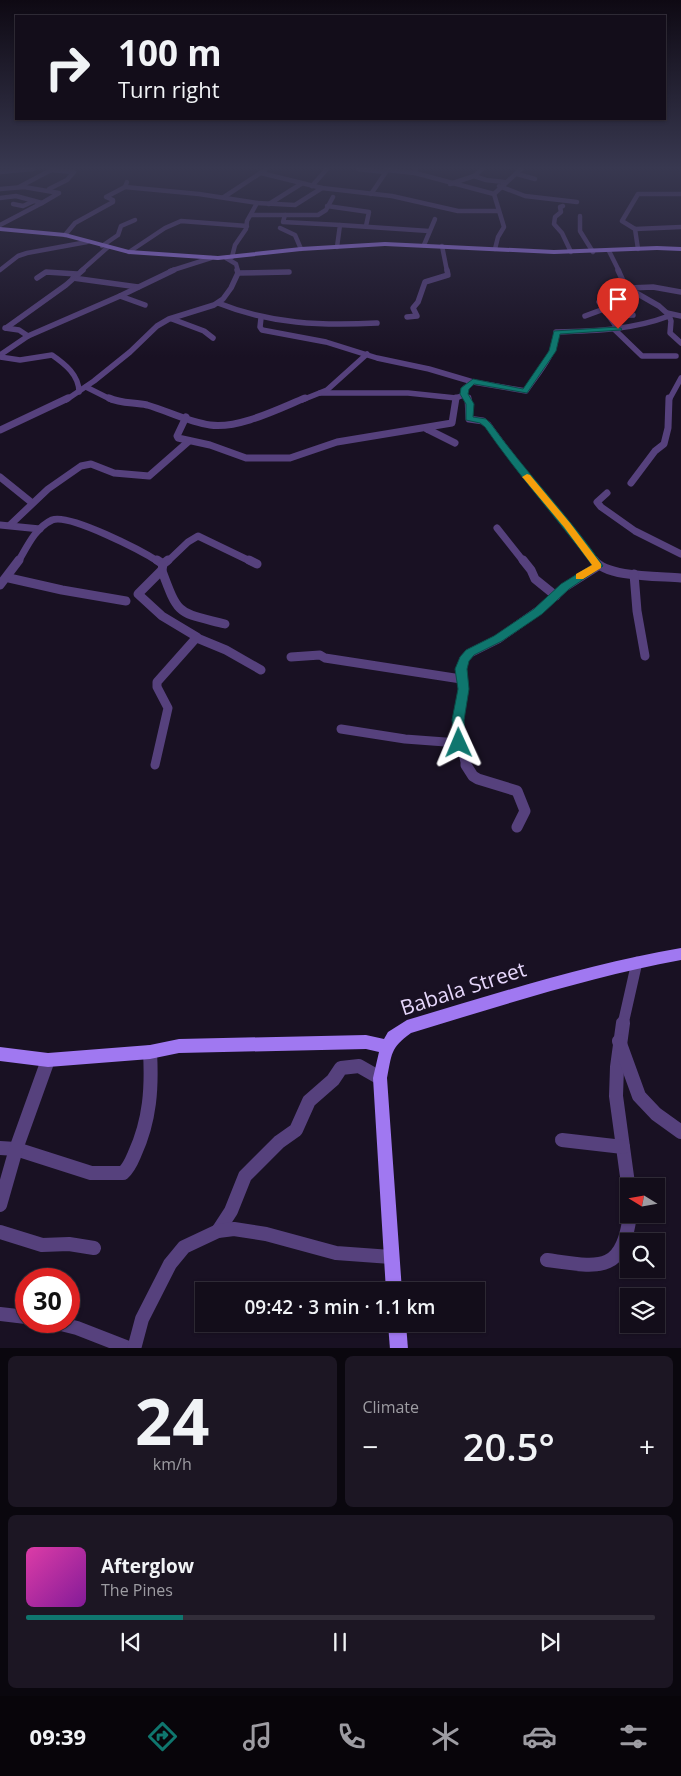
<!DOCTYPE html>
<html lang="en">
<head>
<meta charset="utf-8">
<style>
  :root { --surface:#130d1a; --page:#1c1623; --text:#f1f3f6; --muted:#9d9ca2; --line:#322d39; --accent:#0f766e }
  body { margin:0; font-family:"Open Sans",sans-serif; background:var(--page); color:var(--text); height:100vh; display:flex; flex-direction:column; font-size:19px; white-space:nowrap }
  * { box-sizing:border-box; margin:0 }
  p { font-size:16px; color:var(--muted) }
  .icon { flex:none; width:28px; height:28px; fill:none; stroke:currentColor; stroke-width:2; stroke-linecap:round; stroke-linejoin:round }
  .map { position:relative; height:1348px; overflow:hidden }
  .side { display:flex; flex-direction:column; gap:8px; padding:8px; background:#0a070e; flex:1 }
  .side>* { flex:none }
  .hud { position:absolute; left:15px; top:15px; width:651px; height:105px; border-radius:0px; box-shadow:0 1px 4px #0004,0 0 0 1px var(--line); background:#130d1a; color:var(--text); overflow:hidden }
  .needle { width:32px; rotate:281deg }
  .buttons { position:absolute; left:620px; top:1178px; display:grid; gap:10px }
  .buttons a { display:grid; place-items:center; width:45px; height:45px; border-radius:0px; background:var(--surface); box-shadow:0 1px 4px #0004,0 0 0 1px var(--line); font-size:25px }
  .speed { position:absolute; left:15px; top:1268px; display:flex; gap:10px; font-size:25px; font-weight:700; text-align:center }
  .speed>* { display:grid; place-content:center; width:65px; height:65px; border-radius:50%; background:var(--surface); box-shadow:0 1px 4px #0004,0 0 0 1px var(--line); line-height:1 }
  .speed .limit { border:8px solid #d22; background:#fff; color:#111 }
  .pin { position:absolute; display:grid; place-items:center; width:42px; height:42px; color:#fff; margin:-51px -21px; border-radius:50% 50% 50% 0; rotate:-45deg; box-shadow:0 0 5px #0007 }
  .pin .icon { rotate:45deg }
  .me { position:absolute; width:55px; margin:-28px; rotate:359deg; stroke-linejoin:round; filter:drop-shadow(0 0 4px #0008) }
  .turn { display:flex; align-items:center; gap:18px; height:105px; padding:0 20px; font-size:22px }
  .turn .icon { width:65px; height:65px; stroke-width:2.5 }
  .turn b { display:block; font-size:35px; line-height:42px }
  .big { font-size:38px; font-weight:600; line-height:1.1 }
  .side .tile { flex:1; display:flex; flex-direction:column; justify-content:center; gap:8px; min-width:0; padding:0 18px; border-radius:8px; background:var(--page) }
  .side .dial { align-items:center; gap:0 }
  .dial b { font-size:65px; line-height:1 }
  .song { display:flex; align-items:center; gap:15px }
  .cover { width:60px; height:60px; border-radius:8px; background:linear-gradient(135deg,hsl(320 70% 55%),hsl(290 70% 35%)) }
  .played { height:5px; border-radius:2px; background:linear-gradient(90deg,var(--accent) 25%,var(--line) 25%) }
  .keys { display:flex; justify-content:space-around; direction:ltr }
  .heat { display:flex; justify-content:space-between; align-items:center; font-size:28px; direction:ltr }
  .side .tiles { flex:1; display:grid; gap:8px; grid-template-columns:1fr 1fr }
  .tile:last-child { grid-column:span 2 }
  .trip { position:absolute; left:195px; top:1282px; width:290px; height:50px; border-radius:0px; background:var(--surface); box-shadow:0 1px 4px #0004,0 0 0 1px var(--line); font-weight:600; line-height:50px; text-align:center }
  .menu { display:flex; height:80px; justify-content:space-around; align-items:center; background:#08050a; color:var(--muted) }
  .menu .icon { width:35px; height:35px }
  .menu .active { color:var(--accent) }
  .menu b { font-size:22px; color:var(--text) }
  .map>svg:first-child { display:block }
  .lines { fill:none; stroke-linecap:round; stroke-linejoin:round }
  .street-far5 { stroke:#56417d; stroke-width:4.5 }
  .street-far4 { stroke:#56417d; stroke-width:5.5 }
  .street-far3 { stroke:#56417d; stroke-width:7 }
  .street-far2 { stroke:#56417d; stroke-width:9 }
  .street-far1 { stroke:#56417d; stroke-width:11 }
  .street { stroke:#56417d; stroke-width:14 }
  .secondary { fill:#a078f1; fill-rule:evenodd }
  .route { fill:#0f766e; stroke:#0a4d48 }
  .slow { fill:#f59e0b }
  .labels { text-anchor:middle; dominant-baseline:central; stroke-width:5; stroke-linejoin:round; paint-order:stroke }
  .near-street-label { font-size:21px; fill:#e6d7fb; stroke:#191123 }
</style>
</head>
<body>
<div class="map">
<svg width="681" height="1349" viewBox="0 0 681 1349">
  <rect width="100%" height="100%" fill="#191123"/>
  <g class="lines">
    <g class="street-far5">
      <polyline points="358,169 385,172"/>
      <polyline points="416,169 415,173 494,194"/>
      <polyline points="387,170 415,173"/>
      <polyline points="0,172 33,169"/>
      <polyline points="261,173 322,188 392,196 458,211 498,211"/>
      <polyline points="517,174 535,179"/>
      <polyline points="474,176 486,180 504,182"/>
      <polyline points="450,184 474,176 482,169"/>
      <polyline points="312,186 327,169"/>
      <polyline points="499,186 525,196 577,202"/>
      <polyline points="19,187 53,169"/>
      <polyline points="125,187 199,194 257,203 247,221 246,229 235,245 232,257"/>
      <polyline points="0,189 24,187 59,193 42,203"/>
      <polyline points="49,189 67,180 74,172 50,170"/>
      <polyline points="371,194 388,169"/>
      <polyline points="224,197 265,170"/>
      <polyline points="0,198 16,196 42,203 0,225"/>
      <polyline points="257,203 295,205 322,188"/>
      <polyline points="13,204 23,206 34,201"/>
      <polyline points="269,204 301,184"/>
      <polyline points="327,206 369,212 366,226"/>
      <polyline points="563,206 560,207 561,212 555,217 554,224 562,233 571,252"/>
      <polyline points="251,215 318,215 326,210 333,197"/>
      <polyline points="285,215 283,222 340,225 337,247"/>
      <polyline points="580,216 580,231 593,252"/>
      <polyline points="340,225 429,231"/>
      <polyline points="280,228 295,235 301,249"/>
      <polyline points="635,229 681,227"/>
      <polyline points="65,235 75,223 113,202 113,200 106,197 125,187 127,182"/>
      <polyline points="424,245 435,219"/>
      <polyline points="102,246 118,235 121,226 135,220"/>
      <polyline points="442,246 447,271"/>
      <polyline points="495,249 498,237 504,227 494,194 521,169"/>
      <polyline points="638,249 635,229 622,221 638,194 681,194"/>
      <polyline points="609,251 619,271"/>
      <polyline points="129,252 165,228 181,221 247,226"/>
      <polyline points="226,258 236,264 238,271"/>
      <polyline points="0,270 18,256 27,253 87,242"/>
      <polyline points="81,271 108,247"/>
      <polyline points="170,271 211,258"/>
    </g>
    <g class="street-far4">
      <polyline points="618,270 623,281 631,290 659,306 669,315 671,321 670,333 681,343"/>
      <polyline points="238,273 289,272"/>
      <polyline points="37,278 46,272 77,274"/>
      <polyline points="73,278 138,287"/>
      <polyline points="629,288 653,287 681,292"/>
      <polyline points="120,296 145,305"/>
      <polyline points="599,302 618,329"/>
      <path d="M218 303C270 324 322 326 377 323"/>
      <polyline points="667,313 681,316"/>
      <polyline points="585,316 604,309"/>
      <polyline points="609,316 633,315"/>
      <polyline points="407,317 417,316 413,308 418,302 425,282 448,275 447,270"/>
      <polyline points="261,318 260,327 262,330 326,342 377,358 429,369 473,382"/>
      <polyline points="172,319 204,331 213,338"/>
      <polyline points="5,328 19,330 28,336"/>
      <polyline points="6,328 66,285 83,270"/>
      <polyline points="614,329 642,356 676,356"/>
      <polyline points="0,355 28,336 120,296 174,270"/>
      <path d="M0 357 20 360 52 355C65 364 79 375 79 392"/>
      <polyline points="86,387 112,400"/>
      <polyline points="320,393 408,393 456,398 461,396"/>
      <polyline points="66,400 94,381 130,352 157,326 169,319 214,305 223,299 231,288 238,273 237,270"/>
      <polyline points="302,400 327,390 367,354"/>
      <path d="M469 400 464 394 465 388 473 382 526 391C538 373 556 354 556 332 595 331 632 330 669 316"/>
      <polyline points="669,400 681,378"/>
    </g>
    <g class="street-far3">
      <path d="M109 398C121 404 135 402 147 405 168 411 188 422 210 425 239 429 278 409 305 398"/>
      <path d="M468 398 469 419 483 421 488 425C521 472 560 515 595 562"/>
      <polyline points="186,417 177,436 178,438 210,445 246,458 290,458 337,442 452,423 456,398"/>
      <polyline points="427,429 455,443"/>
      <polyline points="0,430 68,398"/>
      <polyline points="0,477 31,502"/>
      <polyline points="631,483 655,451 664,444 668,428 669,398"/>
      <polyline points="607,493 597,502 601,507 635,531 681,554"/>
      <polyline points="0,525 40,529"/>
      <polyline points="10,525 48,489 81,466 91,464 114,473 149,476 189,441"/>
      <polyline points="497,528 524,562"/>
      <path d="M18 562C27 547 35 528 52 520 69 513 142 551 159 562"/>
      <polyline points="167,562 188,542 198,536 252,562"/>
    </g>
    <g class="street-far2">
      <polyline points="157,560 163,564"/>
      <polyline points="249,560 257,564"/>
      <polyline points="523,560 531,570 535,579 556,596"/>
      <path d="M594 560C607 578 660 576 681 578"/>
      <polyline points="163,564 168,560"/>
      <path d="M162 571C179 617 178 612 225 624"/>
      <polyline points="634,574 637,611 645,656"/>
      <polyline points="9,578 62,590 126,601"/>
      <polyline points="0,585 19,560"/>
      <polyline points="197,638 226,650 261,670"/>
      <polyline points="291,657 320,655 325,658 461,679"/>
      <polyline points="341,729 405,739 459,743"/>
      <polyline points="155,765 168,708 157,687 157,682 197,637 162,616 138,594 162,570 163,564"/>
      <polyline points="466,766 458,733 463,689 461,669 464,659 470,653 498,639 538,611 565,587 598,566"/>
    </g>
    <g class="street-far1">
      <polyline points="466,765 473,776 478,779 517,791 525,811 517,827"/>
      <polyline points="623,1024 637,962"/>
    </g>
    <g class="street">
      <polyline points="623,1023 617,1067 616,1096 629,1191"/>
      <polyline points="619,1041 639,1096 656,1114 681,1132"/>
      <polyline points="562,1140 623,1147"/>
      <path d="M0 1148 16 1149 91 1173H123C129 1168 132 1160 135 1153 150 1120 152 1088 150 1052"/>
      <polyline points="0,1205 16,1149 48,1060"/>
      <polyline points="218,1231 231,1211 245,1176 279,1142 296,1130 309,1101 333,1080 341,1068 359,1066 380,1078"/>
      <polyline points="0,1232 42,1245 69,1244 94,1248"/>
      <path d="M547 1260C598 1267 623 1275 630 1214"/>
      <polyline points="0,1314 26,1317"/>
      <polyline points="49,1321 77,1328 131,1349"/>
      <polyline points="134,1349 142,1319 170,1264 184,1247 218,1231 234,1229 266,1234 336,1253 391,1257"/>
    </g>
    <g class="secondary">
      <polygon points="0,227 65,233 129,250 218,256 301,247 385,242 554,250 657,246 681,247 681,251 657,250 554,254 385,246 301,251 218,260 129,254 65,237 0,231"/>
      <path d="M681 948V960C589 977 500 1006 411 1033 390 1048 392 1054 387 1078L402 1291H386L373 1078 379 1052 366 1049 179 1053 150 1059 48 1067 0 1061V1047L48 1053 150 1045 179 1039 366 1035 384 1039 388 1032 407 1020C498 993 588 964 681 948Z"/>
      <polygon points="388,1324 406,1324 408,1349 390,1349"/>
    </g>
  </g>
  <linearGradient id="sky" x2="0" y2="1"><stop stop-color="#0e0913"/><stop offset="0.47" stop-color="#383850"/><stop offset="1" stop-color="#383850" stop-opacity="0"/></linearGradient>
  <rect width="681" height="357" fill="url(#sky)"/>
  <path class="route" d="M618 327 622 329 621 330 560 334 556 351 527 393 474 384 469 389 468 394 474 404 473 417 486 419 491 424C526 473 569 516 603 566L569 589 542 614 502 641 474 655 469 661 467 669 469 689 464 720 465 743 463 747H455L452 720 458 689 455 669 460 657 466 650 494 636 534 609 561 584 592 565C557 518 518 475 485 427L480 423 466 420V404L460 394 461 388 473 379 523 389 549 351 554 331Z"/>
  <polygon class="slow" points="527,474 530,475 570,523 601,564 601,568 583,579 576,579 576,574 592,565 564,527 524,479 522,477"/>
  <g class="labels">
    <g class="near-street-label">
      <text transform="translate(463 988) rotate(-18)">Babala Street</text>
    </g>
  </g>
</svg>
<div class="buttons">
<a><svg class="needle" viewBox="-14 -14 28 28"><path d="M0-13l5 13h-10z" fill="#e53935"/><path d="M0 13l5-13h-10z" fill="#9d9ca2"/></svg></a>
<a><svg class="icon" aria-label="search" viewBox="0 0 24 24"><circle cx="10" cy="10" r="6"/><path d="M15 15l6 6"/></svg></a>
<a><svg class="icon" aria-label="layers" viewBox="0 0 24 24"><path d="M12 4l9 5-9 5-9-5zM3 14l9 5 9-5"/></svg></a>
</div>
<div class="speed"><div class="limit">30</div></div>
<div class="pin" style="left:618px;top:329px;background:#d93025"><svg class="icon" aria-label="arrive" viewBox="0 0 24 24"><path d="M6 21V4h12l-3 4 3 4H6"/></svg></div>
<svg class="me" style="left:459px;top:743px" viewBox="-20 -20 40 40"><path d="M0-17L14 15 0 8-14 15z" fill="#0f766e" stroke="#fff" stroke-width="4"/></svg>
<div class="trip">09:42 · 3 min · 1.1 km</div>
<div class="hud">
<div class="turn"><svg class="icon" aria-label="right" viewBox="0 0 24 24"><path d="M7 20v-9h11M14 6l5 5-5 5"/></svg><div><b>100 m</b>Turn right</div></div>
</div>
</div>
<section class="side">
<div class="tiles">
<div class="tile dial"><b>24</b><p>km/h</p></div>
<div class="tile"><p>Climate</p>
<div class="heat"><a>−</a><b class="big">20.5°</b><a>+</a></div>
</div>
<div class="tile">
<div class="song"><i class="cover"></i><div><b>Afterglow</b><p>The Pines</p></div></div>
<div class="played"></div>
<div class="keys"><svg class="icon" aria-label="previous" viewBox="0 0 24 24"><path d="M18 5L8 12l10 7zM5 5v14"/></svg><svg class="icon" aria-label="pause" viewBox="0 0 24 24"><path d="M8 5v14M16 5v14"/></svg><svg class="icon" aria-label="next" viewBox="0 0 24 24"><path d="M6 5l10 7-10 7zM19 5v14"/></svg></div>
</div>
</div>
</section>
<nav class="menu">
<b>09:39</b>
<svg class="icon active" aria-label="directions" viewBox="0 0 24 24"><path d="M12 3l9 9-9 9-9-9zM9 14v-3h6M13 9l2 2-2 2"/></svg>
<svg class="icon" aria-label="music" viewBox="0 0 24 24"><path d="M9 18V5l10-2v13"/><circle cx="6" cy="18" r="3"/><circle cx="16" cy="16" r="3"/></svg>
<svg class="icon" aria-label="phone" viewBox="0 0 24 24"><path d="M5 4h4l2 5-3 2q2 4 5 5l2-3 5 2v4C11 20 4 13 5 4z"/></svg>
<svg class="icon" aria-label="climate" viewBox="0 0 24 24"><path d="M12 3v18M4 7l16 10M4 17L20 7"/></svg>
<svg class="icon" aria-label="car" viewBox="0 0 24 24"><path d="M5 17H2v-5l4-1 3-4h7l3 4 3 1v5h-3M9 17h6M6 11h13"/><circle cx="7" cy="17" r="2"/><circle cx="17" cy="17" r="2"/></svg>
<svg class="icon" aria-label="filters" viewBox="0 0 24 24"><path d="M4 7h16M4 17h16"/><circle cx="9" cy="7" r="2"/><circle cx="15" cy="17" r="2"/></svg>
</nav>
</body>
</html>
